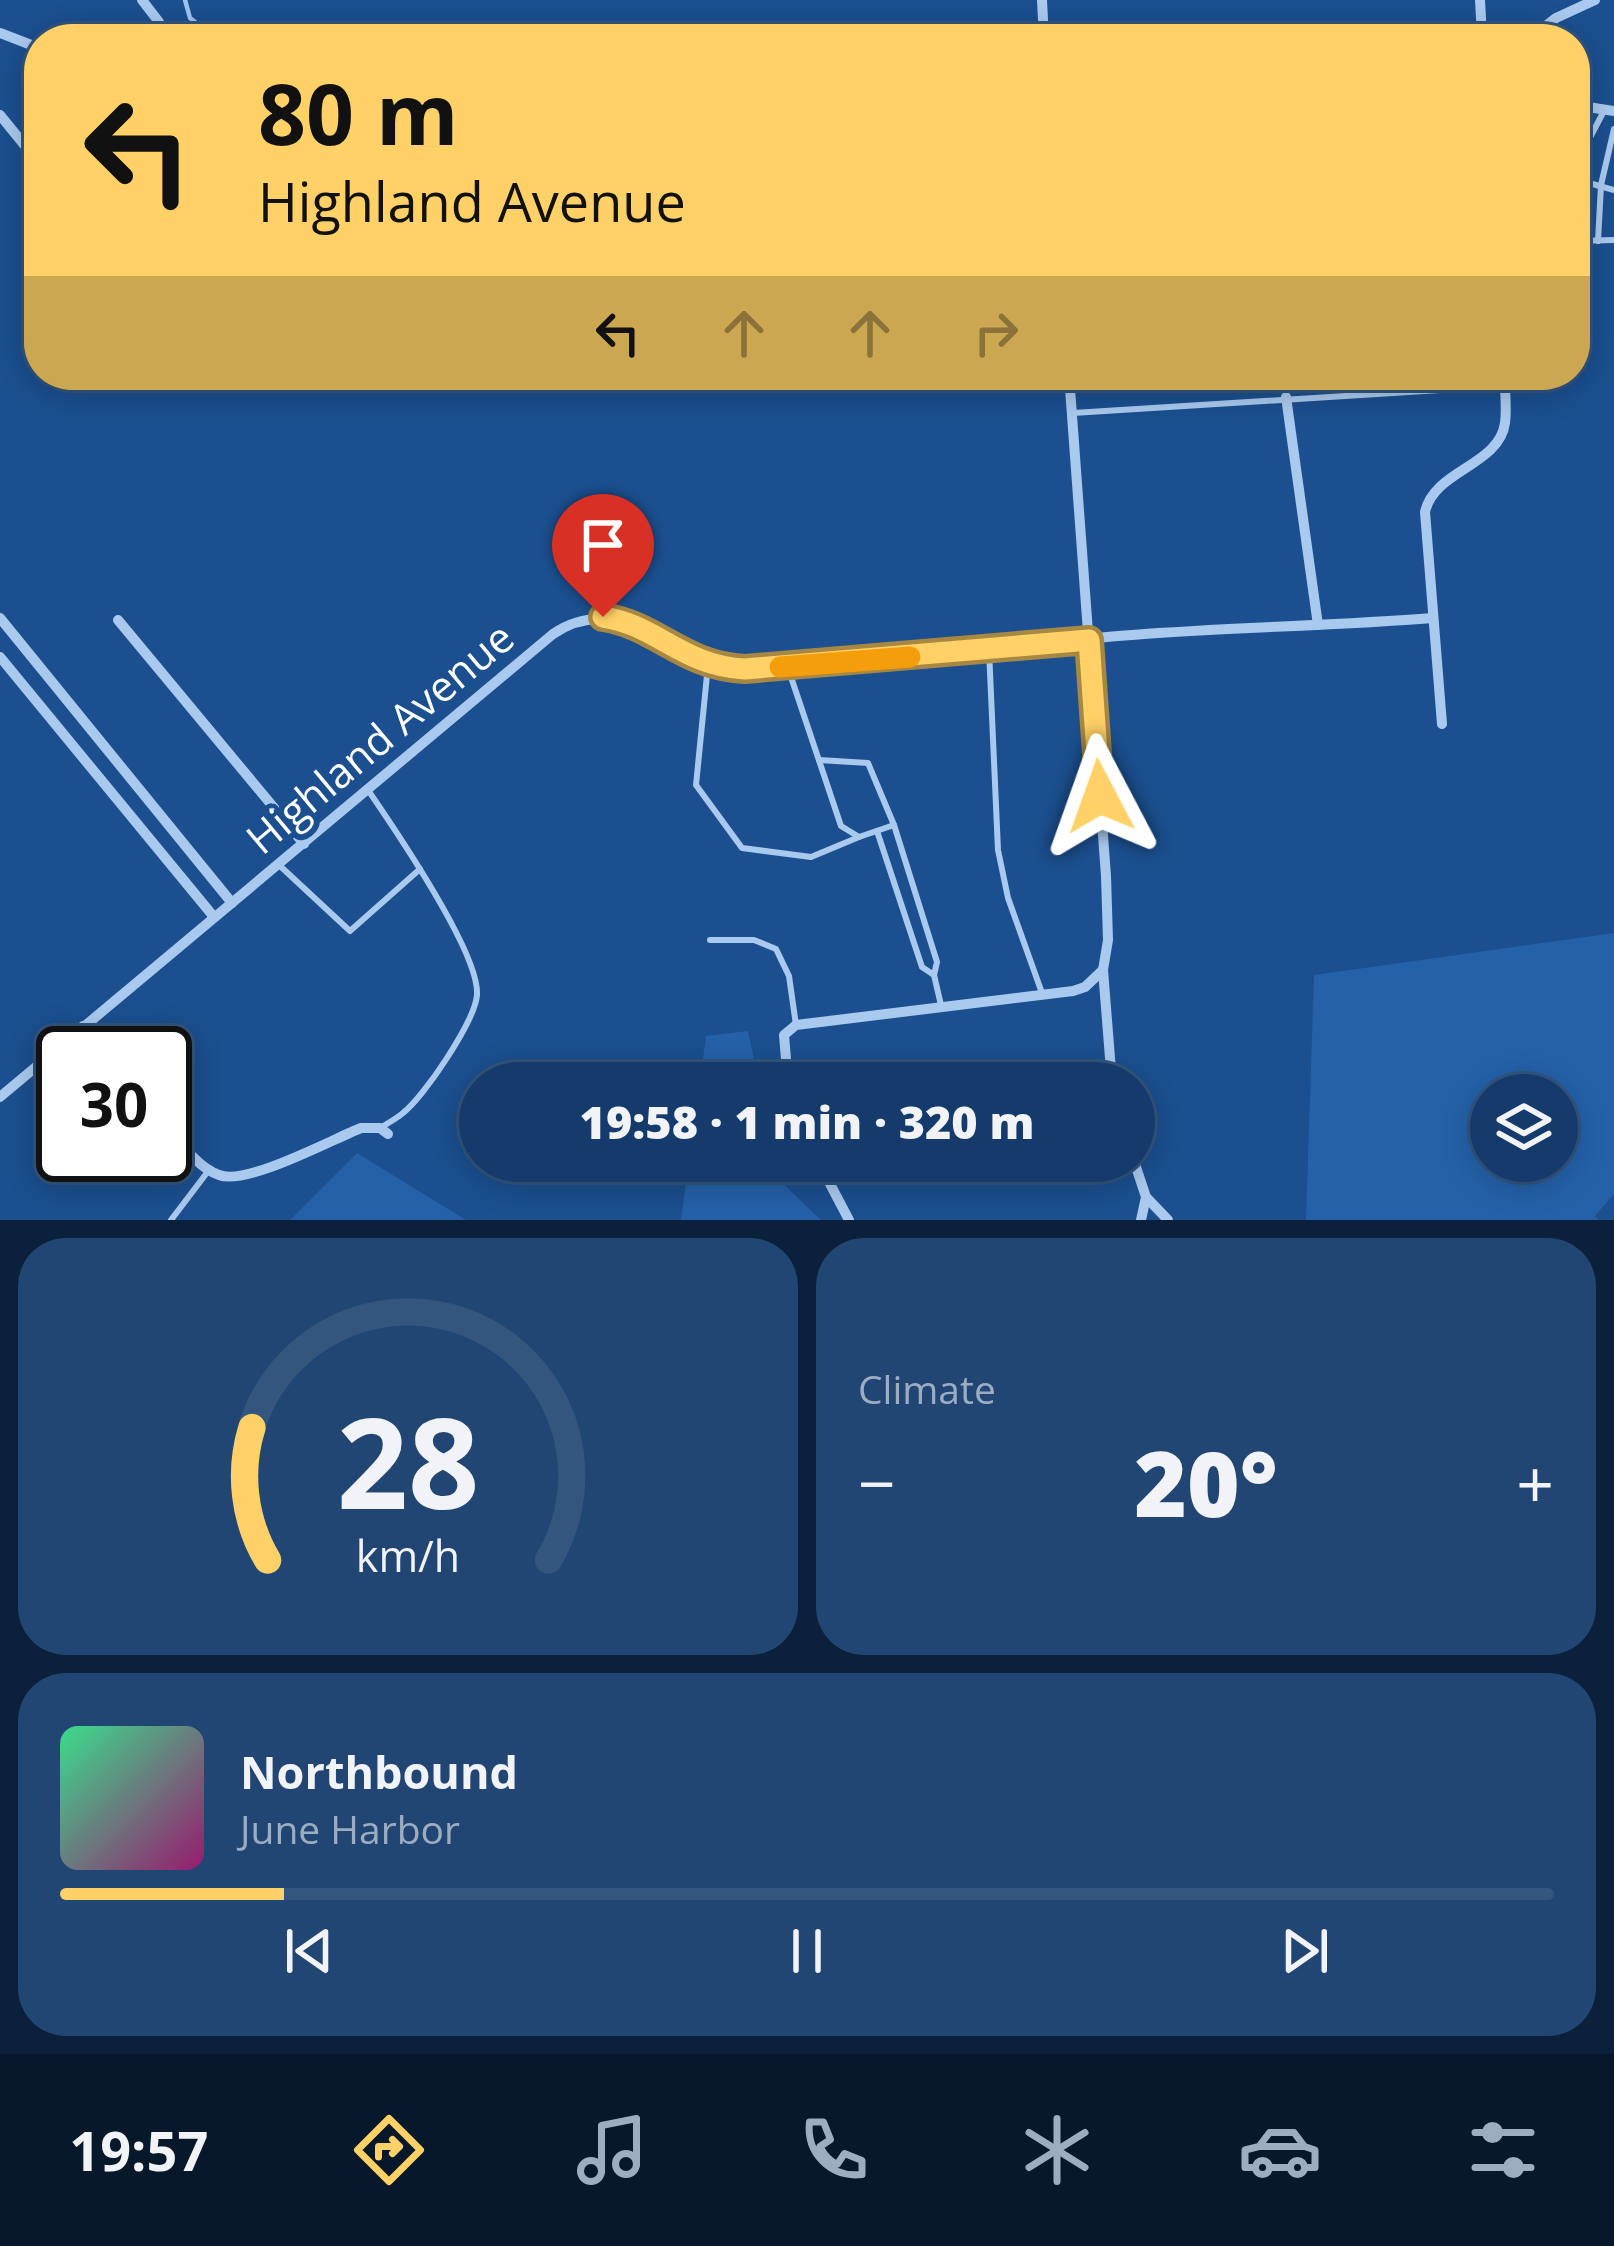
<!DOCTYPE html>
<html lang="en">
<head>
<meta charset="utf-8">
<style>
  :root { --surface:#143b6b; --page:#214673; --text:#f1f3f6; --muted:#9dadc1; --line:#33557e; --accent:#ffd166 }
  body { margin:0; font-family:"Open Sans",sans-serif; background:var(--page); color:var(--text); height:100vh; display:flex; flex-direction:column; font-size:45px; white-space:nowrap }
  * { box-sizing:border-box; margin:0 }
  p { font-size:39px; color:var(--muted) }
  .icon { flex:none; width:66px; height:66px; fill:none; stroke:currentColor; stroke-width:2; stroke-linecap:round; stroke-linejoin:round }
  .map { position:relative; height:1220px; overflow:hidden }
  .drawer { display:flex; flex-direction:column; gap:18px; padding:18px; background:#0b203b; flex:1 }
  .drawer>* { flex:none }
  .banner { position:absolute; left:24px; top:24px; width:1566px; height:366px; border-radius:48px; box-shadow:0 6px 30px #0003,0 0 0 3px var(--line); background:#ffd166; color:#111; overflow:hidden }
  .controls { position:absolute; left:1470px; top:1074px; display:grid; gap:24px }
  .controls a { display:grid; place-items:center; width:108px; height:108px; border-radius:50%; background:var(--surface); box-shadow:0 6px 30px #0003,0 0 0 3px var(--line); font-size:60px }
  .speed { position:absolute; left:36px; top:1026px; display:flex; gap:24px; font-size:60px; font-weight:700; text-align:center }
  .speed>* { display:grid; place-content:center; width:156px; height:156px; border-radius:50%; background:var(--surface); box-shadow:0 6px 30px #0003,0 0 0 3px var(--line); line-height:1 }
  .speed .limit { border:6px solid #111; border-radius:18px; background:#fff; color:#111 }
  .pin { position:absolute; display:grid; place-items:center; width:102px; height:102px; color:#fff; margin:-123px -51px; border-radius:50% 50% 50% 0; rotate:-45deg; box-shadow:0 0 12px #0007 }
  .pin .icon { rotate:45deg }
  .me { position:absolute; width:132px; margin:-66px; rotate:356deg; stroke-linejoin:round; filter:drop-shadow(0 0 9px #0008) }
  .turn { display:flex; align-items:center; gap:42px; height:252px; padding:0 36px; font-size:54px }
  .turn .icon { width:156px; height:156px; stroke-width:2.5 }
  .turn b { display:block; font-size:84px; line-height:102px }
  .lanes { display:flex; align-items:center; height:114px; padding:0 36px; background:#0003; justify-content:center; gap:60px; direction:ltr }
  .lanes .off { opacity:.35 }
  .big { font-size:90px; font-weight:800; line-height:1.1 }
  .drawer .tile { flex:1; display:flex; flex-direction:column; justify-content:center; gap:18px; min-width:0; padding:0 42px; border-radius:48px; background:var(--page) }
  .drawer .dial { align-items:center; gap:0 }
  .dial svg { height:312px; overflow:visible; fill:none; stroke:var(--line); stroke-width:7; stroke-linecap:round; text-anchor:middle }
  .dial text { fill:var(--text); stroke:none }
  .song { display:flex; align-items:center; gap:36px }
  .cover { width:144px; height:144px; border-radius:18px; background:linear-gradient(135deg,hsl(150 70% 55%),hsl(320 70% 35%)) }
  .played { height:12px; border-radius:6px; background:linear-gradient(90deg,var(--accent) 15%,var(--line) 15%) }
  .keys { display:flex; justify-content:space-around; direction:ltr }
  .heat { display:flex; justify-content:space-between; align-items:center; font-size:66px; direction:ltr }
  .drawer .tiles { flex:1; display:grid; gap:18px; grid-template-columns:1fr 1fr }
  .tile:last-child { grid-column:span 2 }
  .trip { position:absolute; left:459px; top:1062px; width:696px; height:120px; border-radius:60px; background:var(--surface); box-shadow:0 6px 30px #0003,0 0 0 3px var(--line); font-weight:800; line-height:120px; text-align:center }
  .dock { display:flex; height:192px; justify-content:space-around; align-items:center; background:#08182b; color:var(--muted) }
  .dock .icon { width:84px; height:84px }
  .dock .active { color:var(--accent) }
  .dock b { font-size:54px; color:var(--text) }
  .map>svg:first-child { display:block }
  .green { fill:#2461a8; fill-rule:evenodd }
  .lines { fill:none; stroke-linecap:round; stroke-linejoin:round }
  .stream { stroke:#9cc4f0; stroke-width:4.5 }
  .lane { stroke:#a9c9ee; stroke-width:6 }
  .street { stroke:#a9c9ee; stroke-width:10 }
  .route-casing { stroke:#a68842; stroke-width:30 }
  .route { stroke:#ffd166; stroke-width:21 }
  .slow { stroke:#f59e0b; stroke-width:21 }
  .labels { text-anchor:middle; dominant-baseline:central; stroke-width:12; stroke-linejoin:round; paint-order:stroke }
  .street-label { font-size:42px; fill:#fff; stroke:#1b4f8f }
</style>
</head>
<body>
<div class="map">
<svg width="1614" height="1220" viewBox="0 0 1614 1220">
  <rect width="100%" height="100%" fill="#1b4f8f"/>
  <g class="green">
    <path d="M1614 933V1194L1595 1216 1599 1220H1306L1314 975ZM1491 1095H1557V1161H1491Z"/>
    <polygon points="748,1031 759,1083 700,1083 706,1036"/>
    <polygon points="357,1153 466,1220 290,1220"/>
    <polygon points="689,1161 774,1161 778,1179 821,1220 681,1220"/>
  </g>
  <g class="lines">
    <polyline class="stream" points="185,0 190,18 216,39"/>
    <g class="lane">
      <polyline points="1605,109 1585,147 1580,172 1589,183 1614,190"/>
      <polyline points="1575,241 1614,240"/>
      <polyline points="1598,241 1601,185 1614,129"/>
      <polyline points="1073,413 1504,386"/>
      <polyline points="989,650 998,850 1008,898 1042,993"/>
      <polyline points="708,665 696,785 742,848 811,857 859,837"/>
      <polyline points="788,668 841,826 859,837 894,825"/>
      <polyline points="819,760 868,763 894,825 937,962 934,975 941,1005"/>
      <path d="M368 790C394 828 480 953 477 995 475 1021 424 1097 403 1113 396 1119 388 1123 380 1128"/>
      <polyline points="877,831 922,967 934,975"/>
      <polyline points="279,865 350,931 420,869"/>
      <polyline points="710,940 754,940 776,949 789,976 796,1025"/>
      <polyline points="171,1220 209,1170"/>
    </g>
    <g class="street">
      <polyline points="142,0 159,22 161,39"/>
      <polyline points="1042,0 1044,39"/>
      <polyline points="1480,0 1482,36"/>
      <polyline points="0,33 39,48"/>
      <polyline points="1382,39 1482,33"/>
      <polyline points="1529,39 1556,18 1595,0"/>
      <polyline points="1575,105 1614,111"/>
      <polyline points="0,115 39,163"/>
      <polyline points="1069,375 1106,876 1108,940 1103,970 1112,1083"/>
      <polyline points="1286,397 1318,625"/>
      <polyline points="0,618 232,903"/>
      <polyline points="118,620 304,844"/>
      <polyline points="0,657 214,917"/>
      <path d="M1442 724 1425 512C1434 470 1499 466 1505 423 1507 408 1505 390 1504 375"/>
      <polyline points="83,1026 106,1053"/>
      <polyline points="788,1083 784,1035 796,1025 1073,991 1085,987 1103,970"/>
      <path d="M0 1097 553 634C626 586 669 669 748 669 876 668 1004 644 1132 635 1232 627 1333 626 1433 618"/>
      <path d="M165 1123C180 1141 196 1167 219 1175 246 1186 333 1139 361 1128H380L388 1134"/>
      <polyline points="818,1161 849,1220"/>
      <polyline points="1134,1161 1146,1197 1168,1220"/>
      <polyline points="1141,1220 1146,1197"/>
    </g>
  </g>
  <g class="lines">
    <defs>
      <path id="route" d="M603 617C657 625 682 666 745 669L1089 640 1100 796"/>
    </defs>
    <use href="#route" class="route-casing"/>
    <use href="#route" class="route"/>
    <polyline class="slow" points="780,667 910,657"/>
  </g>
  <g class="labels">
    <g class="street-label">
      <text transform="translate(379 737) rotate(-40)">Highland Avenue</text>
    </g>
  </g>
</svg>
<div class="controls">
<a><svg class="icon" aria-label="layers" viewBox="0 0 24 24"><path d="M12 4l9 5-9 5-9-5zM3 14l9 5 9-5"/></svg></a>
</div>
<div class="speed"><div class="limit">30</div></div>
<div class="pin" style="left:603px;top:617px;background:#d93025"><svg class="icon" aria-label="arrive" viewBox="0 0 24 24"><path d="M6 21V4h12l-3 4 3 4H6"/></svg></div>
<svg class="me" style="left:1100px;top:796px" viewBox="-20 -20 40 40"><path d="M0-17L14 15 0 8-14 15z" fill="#ffd166" stroke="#fff" stroke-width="4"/></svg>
<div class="trip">19:58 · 1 min · 320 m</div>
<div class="banner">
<div class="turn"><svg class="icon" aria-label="left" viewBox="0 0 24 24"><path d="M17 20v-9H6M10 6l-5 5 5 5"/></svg><div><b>80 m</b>Highland Avenue</div></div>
<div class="lanes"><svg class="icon" aria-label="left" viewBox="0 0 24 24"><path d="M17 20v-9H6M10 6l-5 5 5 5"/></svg><svg class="icon off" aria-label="ahead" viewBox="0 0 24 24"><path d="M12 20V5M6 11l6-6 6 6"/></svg><svg class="icon off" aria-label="ahead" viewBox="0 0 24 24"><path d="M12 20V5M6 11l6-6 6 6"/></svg><svg class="icon off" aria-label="right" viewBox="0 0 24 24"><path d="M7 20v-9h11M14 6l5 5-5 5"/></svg></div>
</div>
</div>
<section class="drawer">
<div class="tiles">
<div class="tile dial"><svg viewBox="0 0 100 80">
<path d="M14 69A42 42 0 1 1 86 69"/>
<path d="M14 69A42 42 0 0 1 10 35" stroke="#ffd166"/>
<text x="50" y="56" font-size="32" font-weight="700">28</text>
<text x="50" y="72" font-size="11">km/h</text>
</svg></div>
<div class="tile"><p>Climate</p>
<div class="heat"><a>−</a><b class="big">20°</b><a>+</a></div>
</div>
<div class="tile">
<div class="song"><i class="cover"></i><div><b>Northbound</b><p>June Harbor</p></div></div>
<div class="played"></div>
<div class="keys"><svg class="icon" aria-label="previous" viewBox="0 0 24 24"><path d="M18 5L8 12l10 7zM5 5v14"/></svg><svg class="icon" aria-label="pause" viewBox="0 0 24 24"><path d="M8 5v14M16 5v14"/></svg><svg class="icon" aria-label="next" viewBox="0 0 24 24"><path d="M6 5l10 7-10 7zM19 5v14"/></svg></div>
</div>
</div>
</section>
<nav class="dock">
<b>19:57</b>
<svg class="icon active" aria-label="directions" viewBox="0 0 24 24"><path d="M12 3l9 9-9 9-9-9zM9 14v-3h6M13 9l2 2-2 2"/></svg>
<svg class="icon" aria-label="music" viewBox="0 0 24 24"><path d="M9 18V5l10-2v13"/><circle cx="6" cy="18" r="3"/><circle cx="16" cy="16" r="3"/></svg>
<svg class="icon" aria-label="phone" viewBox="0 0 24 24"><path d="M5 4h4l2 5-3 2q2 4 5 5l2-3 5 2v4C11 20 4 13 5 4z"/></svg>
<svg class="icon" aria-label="climate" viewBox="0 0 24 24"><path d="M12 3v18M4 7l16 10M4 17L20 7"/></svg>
<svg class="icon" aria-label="car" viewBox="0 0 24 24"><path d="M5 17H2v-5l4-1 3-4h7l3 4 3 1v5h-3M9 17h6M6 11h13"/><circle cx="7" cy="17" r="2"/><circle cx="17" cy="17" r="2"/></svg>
<svg class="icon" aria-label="filters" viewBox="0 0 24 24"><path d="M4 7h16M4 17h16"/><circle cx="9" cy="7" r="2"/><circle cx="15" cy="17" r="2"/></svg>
</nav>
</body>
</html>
